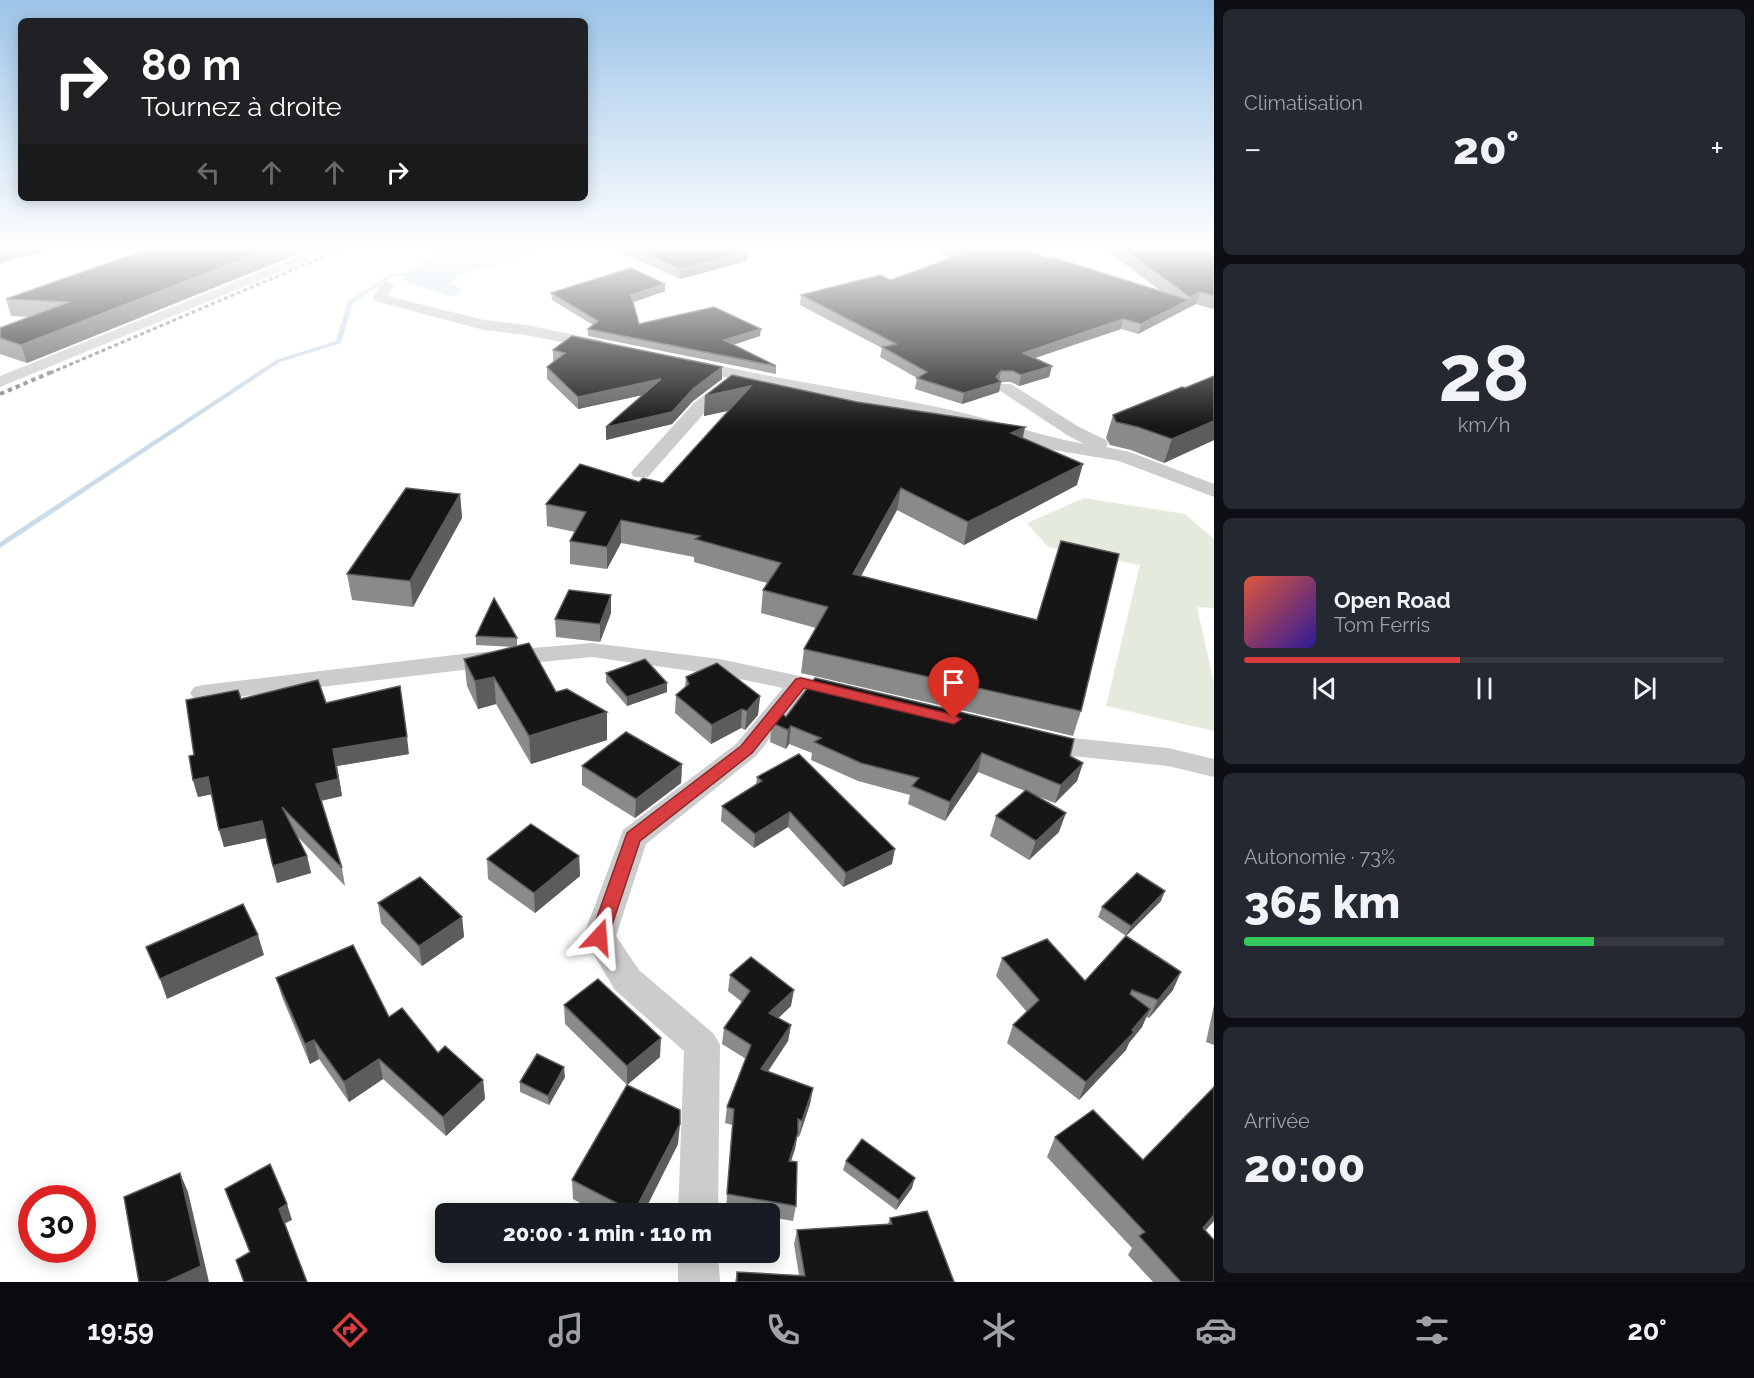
<!DOCTYPE html>
<html lang="fr">
<head>
<meta charset="utf-8">
<style>
  :root { --surface:#171b24; --page:#242831; --text:#f1f3f6; --muted:#9ea1a6; --line:#363941; --accent:#d93d40 }
  body { margin:0; font-family:Raleway,sans-serif; background:var(--page); color:var(--text); height:100vh; display:flex; flex-direction:column; font-size:22px; white-space:nowrap }
  * { box-sizing:border-box; margin:0 }
  p { font-size:20px; color:var(--muted) }
  .icon { flex:none; width:33px; height:33px; fill:none; stroke:currentColor; stroke-width:2; stroke-linecap:round; stroke-linejoin:round }
  .map { position:relative; flex:1; overflow:hidden }
  .details { display:flex; flex-direction:column; gap:9px; padding:9px; background:#0d0f14; width:540px }
  .details>* { flex:none }
  .banner { position:absolute; left:18px; top:18px; width:570px; height:183px; border-radius:9px; box-shadow:0 3px 15px #0003; background:#202124; color:#fff; overflow:hidden }
  .speed { position:absolute; left:18px; top:1185px; display:flex; gap:12px; font-size:30px; font-weight:700; text-align:center }
  .speed>* { display:grid; place-content:center; width:78px; height:78px; border-radius:50%; background:var(--surface); box-shadow:0 3px 15px #0003; line-height:1 }
  .speed .limit { border:9px solid #d22; background:#fff; color:#111 }
  .pin { position:absolute; display:grid; place-items:center; width:51px; height:51px; color:#fff; margin:-62px -26px; border-radius:50% 50% 50% 0; rotate:-45deg; box-shadow:0 0 6px #0007 }
  .pin .icon { rotate:45deg }
  .me { position:absolute; width:66px; margin:-33px; rotate:19deg; stroke-linejoin:round; filter:drop-shadow(0 0 4px #0008) }
  .turn { display:flex; align-items:center; gap:21px; height:126px; padding:0 24px; font-size:27px }
  .turn .icon { width:78px; height:78px; stroke-width:2.5 }
  .turn b { display:block; font-size:42px; line-height:51px }
  .lanes { display:flex; align-items:center; height:57px; padding:0 24px; background:#0003; justify-content:center; gap:30px; direction:ltr }
  .lanes .off { opacity:.35 }
  .big { font-size:45px; font-weight:800; line-height:1.1 }
  .details .card { flex:1; display:flex; flex-direction:column; justify-content:center; gap:9px; min-width:0; padding:0 21px; border-radius:9px; background:var(--page) }
  .details .dial { align-items:center; gap:0 }
  .dial b { font-size:78px; line-height:1 }
  .song { display:flex; align-items:center; gap:18px }
  .cover { width:72px; height:72px; border-radius:9px; background:linear-gradient(135deg,hsl(10 70% 55%),hsl(250 70% 35%)) }
  .played { height:6px; border-radius:3px; background:linear-gradient(90deg,var(--accent) 45%,var(--line) 45%) }
  .keys { display:flex; justify-content:space-around; direction:ltr }
  .heat { display:flex; justify-content:space-between; align-items:center; font-size:33px; direction:ltr }
  .charge { height:9px; border-radius:4px; background:linear-gradient(90deg,#34c759 73%,var(--line) 0) }
  .trip { position:absolute; left:435px; top:1203px; width:345px; height:60px; border-radius:9px; background:var(--surface); box-shadow:0 3px 15px #0003; font-weight:800; line-height:60px; text-align:center }
  .menu { display:flex; height:96px; justify-content:space-around; align-items:center; background:#090b0e; color:var(--muted) }
  .menu .icon { width:42px; height:42px }
  .menu .active { color:var(--accent) }
  .menu b { font-size:27px; color:var(--text) }
  main { display:flex; flex:1; min-height:0 }
  .map>svg:first-child { display:block }
  .green { fill:#e4ebdd }
  .water { fill:#cbdce9 }
  .lines { fill:none; stroke-linecap:round; stroke-linejoin:round }
  .stream { fill:#cbdce9; fill-rule:evenodd }
  .street { fill:#ccc; fill-rule:evenodd }
  .rail-far1 { stroke:#848484; stroke-width:3; stroke-dasharray:4 3; stroke-linecap:butt }
  .rail { stroke:#848484; stroke-width:4; stroke-dasharray:4.5 4; stroke-linecap:butt }
  .wall { fill:#8a8a8a }
  .shaded-wall { fill:#5c5c5c }
  .building { fill:#161616; stroke:#5c5c5c; stroke-width:1.5 }
  .route { fill:#d93d40; stroke:#8d282a; stroke-width:1.5 }
</style>
</head>
<body>
<main>
<div class="map">
<svg width="1214" height="1282" viewBox="0 0 1214 1282">
  <rect width="100%" height="100%" fill="#fff"/>
  <polygon class="green" points="1084,498 1185,514 1214,539 1214,608 1197,607 1214,683 1214,731 1106,706 1140,565 1048,547 1027,523"/>
  <polygon class="water" points="450,247 553,247 457,276 451,283 462,290 456,296 447,295 403,280 402,275"/>
  <g class="lines">
    <polygon class="stream" points="402,273 404,274 404,276 391,277 353,303 341,343 280,362 0,548 0,542 276,360 336,341 348,301 388,275"/>
    <g class="street">
      <polygon points="322,247 341,247 0,387 0,376"/>
      <polygon points="387,281 394,285 388,296 484,320 526,325 600,340 608,345 600,350 526,335 484,330 375,301 373,298 382,282"/>
      <path d="M690 359C773 379 858 390 942 408 990 418 1035 435 1084 444L1067 435 996 388 999 384H1011L1079 427 1106 440 1108 444 1106 447 1130 452 1214 484V497L1119 461 1042 448 939 418 741 381 684 367 682 364 684 361Z"/>
      <polygon points="730,379 736,380 738,384 736,388 706,411 648,477 634,477 631,473 634,469 694,403 724,380"/>
      <polygon points="592,643 720,659 842,685 851,687 855,693 851,699 842,701 806,693 756,756 646,844 616,936 639,970 714,1034 720,1045 718,1214 678,1214 684,1051 615,990 583,937 623,830 736,744 783,688 720,675 592,657 471,669 203,701 194,699 190,693 194,687 203,685 471,653"/>
      <polygon points="1039,731 1063,737 1168,748 1214,759 1214,777 1168,766 1063,755 1030,746 1026,740 1030,734"/>
      <polygon points="678,1252 718,1252 720,1282 678,1282"/>
    </g>
    <polyline class="rail-far1" points="50,373 346,247"/>
    <polyline class="rail" points="0,394 54,371"/>
  </g>
  <g class="wall">
    <polygon points="117,247 315,247 27,363 0,354 0,328 31,317 11,316 6,299 146,250"/>
    <polygon points="609,247 737,247 748,251 747,261 680,279"/>
    <polygon points="941,247 1018,247 1047,258 1161,291 1102,247 1197,247 1214,251 1214,308 1213,309 1196,304 1138,334 1121,329 1035,358 1052,366 1049,377 1019,386 1011,382 1001,382 999,392 962,404 915,389 917,378 880,357 882,348 800,305 801,295 891,280 950,258 939,254"/>
    <polygon points="665,291 633,302 639,324 760,336 733,345 776,366 776,374 588,336 588,329 593,325 552,300 551,293"/>
    <polygon points="553,350 722,367 722,379 693,401 672,424 606,440 643,395 578,409 547,379 547,367 553,362"/>
    <polygon points="1214,376 1214,440 1164,463 1131,450 1110,445 1106,438 1113,415 1185,388"/>
    <polygon points="705,396 857,402 1025,427 1023,438 1077,485 964,545 897,510 861,576 1081,711 1073,736 801,673 804,649 816,628 761,613 763,590 767,583 694,562 694,557 621,543 607,569 570,564 570,541 575,532 547,526 546,504 639,482 663,483 728,411 704,416"/>
    <polygon points="460,494 462,518 413,607 352,600 347,574"/>
    <polygon points="611,595 611,613 600,642 556,637 555,619"/>
    <polygon points="476,636 517,638 517,646 556,692 607,740 531,764 496,704 478,709 467,686 464,659 514,647 476,645"/>
    <polygon points="606,673 667,683 667,692 627,706 606,682"/>
    <polygon points="686,677 760,696 758,715 745,730 741,728 711,744 675,713 676,695 685,688"/>
    <polygon points="241,699 326,703 409,754 337,766 342,796 321,801 342,868 345,886 296,835 307,856 311,873 277,883 266,838 224,847 212,794 198,797 193,780 194,755"/>
    <polygon points="786,717 1070,756 1083,763 1077,781 1055,803 1037,796 1059,832 1029,860 990,836 996,816 1025,791 978,772 945,821 908,804 910,795 858,781 811,760 812,753 789,744 786,749 770,742 772,723"/>
    <polygon points="682,764 681,783 635,818 582,785 582,766"/>
    <polygon points="757,777 892,864 843,887 788,827 754,848 721,821 722,806 756,785"/>
    <polygon points="579,856 580,876 535,913 488,879 487,859"/>
    <polygon points="1161,901 1126,936 1098,917 1102,907"/>
    <polygon points="378,903 462,917 464,937 422,966 381,923"/>
    <polygon points="1002,958 1085,981 1173,990 1149,1018 1146,1017 1142,1027 1129,1043 1126,1050 1079,1100 1007,1043 1013,1025 1027,1012 996,976"/>
    <polygon points="730,975 791,1006 778,1018 791,1025 788,1041 768,1071 813,1088 810,1104 799,1137 797,1136 795,1149 791,1161 796,1206 793,1221 770,1217 770,1214 746,1214 726,1210 732,1125 725,1123 727,1107 746,1059 722,1044 724,1028 742,1002 728,991"/>
    <polygon points="276,978 389,1017 438,1053 483,1080 485,1099 446,1136 383,1079 349,1102 319,1059 310,1064 282,997"/>
    <polygon points="564,1005 660,1057 627,1085 678,1144 643,1214 600,1214 573,1199 572,1180 627,1085 565,1024"/>
    <polygon points="1214,1005 1214,1045 1206,1042"/>
    <polygon points="565,1077 549,1105 520,1092 520,1082"/>
    <polygon points="1055,1137 1205,1231 1214,1282 1153,1282 1128,1255 1132,1248 1047,1157"/>
    <polygon points="846,1161 912,1188 896,1210 843,1170"/>
    <polygon points="890,1218 954,1282 735,1282 737,1272 799,1275 794,1244 797,1230 888,1224"/>
  </g>
  <g class="shaded-wall">
    <polygon points="0,247 50,247 37,254 15,258 0,263"/>
    <polygon points="274,247 315,247 27,363 21,345"/>
    <polygon points="748,251 747,261 680,279 680,269"/>
    <polygon points="665,284 665,291 631,303 631,295"/>
    <polygon points="1200,292 1196,304 1186,309 1190,297"/>
    <polygon points="1189,300 1186,309 1138,334 1141,324"/>
    <polygon points="1123,319 1121,329 1020,363 1023,353"/>
    <polygon points="761,329 760,336 723,348 724,340"/>
    <polygon points="1052,366 1049,377 1019,386 1021,375"/>
    <polygon points="722,367 722,379 693,401 672,424 606,440 606,427 693,389"/>
    <polygon points="1001,371 999,382 1001,382 999,392 962,404 964,393 996,377"/>
    <polygon points="661,379 661,391 578,409 578,397"/>
    <polygon points="751,386 749,406 704,416 705,396"/>
    <polygon points="1214,421 1214,440 1164,463 1172,439"/>
    <polygon points="1025,427 1020,448 1011,433"/>
    <polygon points="1083,464 1077,485 964,545 968,522"/>
    <polygon points="901,488 897,510 849,598 853,574"/>
    <polygon points="460,494 462,518 413,607 410,581"/>
    <polygon points="621,520 621,543 607,569 607,547"/>
    <polygon points="611,595 611,613 600,642 600,624"/>
    <polygon points="494,677 496,704 478,709 475,681"/>
    <polygon points="667,683 667,692 627,706 627,697"/>
    <polygon points="760,696 758,715 745,730 747,711"/>
    <polygon points="742,709 741,728 711,744 712,725"/>
    <polygon points="607,712 607,740 531,764 529,736"/>
    <polygon points="791,726 789,744 786,749 788,730"/>
    <polygon points="407,737 409,754 337,766 342,796 319,801 316,784 333,749"/>
    <polygon points="982,753 978,772 945,821 950,802"/>
    <polygon points="1083,763 1077,781 1055,803 1061,785"/>
    <polygon points="682,764 681,783 635,818 636,799"/>
    <polygon points="208,777 213,794 198,797 193,780"/>
    <polygon points="790,812 788,827 754,848 755,834"/>
    <polygon points="1066,813 1059,832 1029,860 1036,841"/>
    <polygon points="262,821 266,838 224,847 219,830"/>
    <polygon points="895,849 892,864 843,887 846,873"/>
    <polygon points="307,856 311,873 277,883 273,866"/>
    <polygon points="579,856 580,876 535,913 534,893"/>
    <polygon points="1165,891 1161,901 1126,936 1131,926"/>
    <polygon points="462,917 464,937 422,966 419,946"/>
    <polygon points="258,935 264,955 167,999 160,979"/>
    <polygon points="1181,972 1173,990 1149,1018 1158,1000"/>
    <polygon points="794,990 791,1006 767,1029 769,1013"/>
    <polygon points="1150,1009 1142,1027 1129,1043 1126,1050 1079,1100 1086,1082"/>
    <polygon points="791,1025 788,1041 759,1085 761,1069"/>
    <polygon points="661,1038 660,1057 627,1085 627,1066"/>
    <polygon points="314,1040 319,1059 310,1064 305,1044"/>
    <polygon points="379,1059 383,1079 349,1102 344,1082"/>
    <polygon points="564,1067 565,1077 549,1105 548,1096"/>
    <polygon points="483,1080 485,1099 446,1136 443,1117"/>
    <polygon points="813,1088 810,1104 799,1137 802,1121"/>
    <polygon points="680,1124 678,1144 643,1214 634,1214"/>
    <polygon points="798,1133 795,1149 786,1176 789,1161"/>
    <polygon points="180,1173 188,1192 209,1282 166,1282"/>
    <polygon points="915,1178 912,1188 896,1210 899,1200"/>
    <polygon points="287,1204 292,1220 284,1224 279,1209"/>
    <polygon points="1214,1215 1214,1221 1191,1247 1203,1228"/>
  </g>
  <g class="building">
    <polygon points="154,247 274,247 21,345 0,338 0,328 69,302 6,299"/>
    <polygon points="630,247 737,247 748,251 680,269"/>
    <polygon points="947,247 1018,247 1047,258 1051,257 1189,300 1141,324 1123,319 1023,353 1052,366 1021,375 1013,371 1001,371 996,377 1001,382 964,393 917,378 927,372 882,347 896,344 801,295 880,275 891,280 962,254"/>
    <polygon points="1121,247 1197,247 1214,251 1214,296 1200,292 1190,297"/>
    <polygon points="631,268 665,284 631,295 639,324 714,307 761,329 724,340 776,366 588,329 598,321 551,293"/>
    <polygon points="572,336 722,367 693,389 672,412 606,427 661,379 578,397 547,367 565,353 553,350"/>
    <polygon points="732,375 857,402 1025,427 1011,433 1083,464 968,522 901,488 853,574 1037,620 1061,541 1119,554 1081,711 804,649 828,607 763,590 781,563 695,539 700,536 621,520 607,547 570,541 586,512 546,504 580,464 639,482 643,478 663,483 751,386 705,396"/>
    <polygon points="1214,376 1214,421 1172,439 1138,427 1116,422 1113,415 1182,387 1185,388"/>
    <polygon points="406,488 460,494 410,581 347,574"/>
    <polygon points="569,590 611,595 600,624 555,619"/>
    <polygon points="494,598 517,638 476,636"/>
    <polygon points="529,643 556,692 567,689 607,712 529,736 494,677 475,681 464,659"/>
    <polygon points="645,659 667,683 627,697 606,673"/>
    <polygon points="717,663 760,696 747,711 742,709 712,725 676,695 689,684 686,677"/>
    <polygon points="815,678 1074,739 1070,756 1083,763 1061,785 982,753 950,802 912,786 919,778 861,763 814,742 821,738 791,726 788,730 772,723 781,713 786,717"/>
    <polygon points="318,680 326,703 400,686 407,737 333,749 338,779 316,784 342,868 282,807 307,856 273,866 262,821 219,830 208,777 193,780 189,756 194,755 186,700 238,690 241,699"/>
    <polygon points="626,732 682,764 636,799 582,766"/>
    <polygon points="799,754 895,849 846,873 790,812 755,834 722,806 762,781 757,777"/>
    <polygon points="1026,790 1066,813 1036,841 996,816"/>
    <polygon points="531,824 579,856 534,893 487,859"/>
    <polygon points="1137,873 1165,891 1131,926 1102,907"/>
    <polygon points="420,877 462,917 419,946 378,903"/>
    <polygon points="243,904 258,935 160,979 146,947"/>
    <polygon points="1126,936 1181,972 1158,1000 1132,990 1130,994 1150,1009 1132,1030 1134,1032 1086,1082 1013,1025 1039,1000 1002,958 1047,939 1085,981"/>
    <polygon points="353,945 389,1017 402,1008 438,1053 445,1046 483,1080 443,1117 379,1059 344,1082 314,1040 305,1044 276,978"/>
    <polygon points="751,957 794,990 769,1013 791,1025 761,1069 813,1088 802,1121 798,1119 798,1133 789,1161 797,1162 796,1206 727,1194 734,1109 727,1107 751,1045 724,1028 750,991 730,975"/>
    <polygon points="598,979 661,1038 627,1066 564,1005"/>
    <polygon points="537,1054 564,1067 548,1096 520,1082"/>
    <polygon points="627,1085 680,1110 680,1124 634,1212 572,1180"/>
    <polygon points="1214,1087 1214,1215 1203,1228 1214,1240 1214,1282 1181,1282 1139,1236 1145,1232 1055,1137 1093,1110 1143,1160"/>
    <polygon points="862,1139 915,1178 899,1200 846,1161"/>
    <polygon points="270,1164 287,1204 279,1209 307,1282 244,1282 236,1260 250,1252 225,1189"/>
    <polygon points="180,1173 201,1266 166,1282 139,1282 124,1197"/>
    <polygon points="927,1211 954,1282 737,1282 737,1272 805,1276 797,1230 892,1224 890,1218"/>
  </g>
  <linearGradient id="sky" x2="0" y2="1"><stop stop-color="#9cc4e8"/><stop offset="0.58" stop-color="#fff"/><stop offset="1" stop-color="#fff" stop-opacity="0"/></linearGradient>
  <rect width="1214" height="427" fill="url(#sky)"/>
  <polygon class="route" points="801,678 954,715 961,719 954,724 804,688 752,753 640,841 608,937 605,942 599,945 592,942 590,937 627,833 741,746 796,679"/>
</svg>
<div class="speed"><div class="limit">30</div></div>
<div class="pin" style="left:954px;top:719px;background:#d93025"><svg class="icon" aria-label="arrive" viewBox="0 0 24 24"><path d="M6 21V4h12l-3 4 3 4H6"/></svg></div>
<svg class="me" style="left:599px;top:937px" viewBox="-20 -20 40 40"><path d="M0-17L14 15 0 8-14 15z" fill="#d93d40" stroke="#fff" stroke-width="4"/></svg>
<div class="trip">20:00 · 1 min · 110 m</div>
<div class="banner">
<div class="turn"><svg class="icon" aria-label="right" viewBox="0 0 24 24"><path d="M7 20v-9h11M14 6l5 5-5 5"/></svg><div><b>80 m</b>Tournez à droite</div></div>
<div class="lanes"><svg class="icon off" aria-label="left" viewBox="0 0 24 24"><path d="M17 20v-9H6M10 6l-5 5 5 5"/></svg><svg class="icon off" aria-label="ahead" viewBox="0 0 24 24"><path d="M12 20V5M6 11l6-6 6 6"/></svg><svg class="icon off" aria-label="ahead" viewBox="0 0 24 24"><path d="M12 20V5M6 11l6-6 6 6"/></svg><svg class="icon" aria-label="right" viewBox="0 0 24 24"><path d="M7 20v-9h11M14 6l5 5-5 5"/></svg></div>
</div>
</div>
<section class="details">
<div class="card"><p>Climatisation</p>
<div class="heat"><a>−</a><b class="big">20°</b><a>+</a></div>
</div>
<div class="card dial"><b>28</b><p>km/h</p></div>
<div class="card">
<div class="song"><i class="cover"></i><div><b>Open Road</b><p>Tom Ferris</p></div></div>
<div class="played"></div>
<div class="keys"><svg class="icon" aria-label="previous" viewBox="0 0 24 24"><path d="M18 5L8 12l10 7zM5 5v14"/></svg><svg class="icon" aria-label="pause" viewBox="0 0 24 24"><path d="M8 5v14M16 5v14"/></svg><svg class="icon" aria-label="next" viewBox="0 0 24 24"><path d="M6 5l10 7-10 7zM19 5v14"/></svg></div>
</div>
<div class="card"><p>Autonomie · 73%</p><b class="big">365 km</b><div class="charge"></div></div>
<div class="card"><p>Arrivée</p><b class="big">20:00</b></div>
</section>
</main>
<nav class="menu">
<b>19:59</b>
<svg class="icon active" aria-label="directions" viewBox="0 0 24 24"><path d="M12 3l9 9-9 9-9-9zM9 14v-3h6M13 9l2 2-2 2"/></svg>
<svg class="icon" aria-label="music" viewBox="0 0 24 24"><path d="M9 18V5l10-2v13"/><circle cx="6" cy="18" r="3"/><circle cx="16" cy="16" r="3"/></svg>
<svg class="icon" aria-label="phone" viewBox="0 0 24 24"><path d="M5 4h4l2 5-3 2q2 4 5 5l2-3 5 2v4C11 20 4 13 5 4z"/></svg>
<svg class="icon" aria-label="climate" viewBox="0 0 24 24"><path d="M12 3v18M4 7l16 10M4 17L20 7"/></svg>
<svg class="icon" aria-label="car" viewBox="0 0 24 24"><path d="M5 17H2v-5l4-1 3-4h7l3 4 3 1v5h-3M9 17h6M6 11h13"/><circle cx="7" cy="17" r="2"/><circle cx="17" cy="17" r="2"/></svg>
<svg class="icon" aria-label="filters" viewBox="0 0 24 24"><path d="M4 7h16M4 17h16"/><circle cx="9" cy="7" r="2"/><circle cx="15" cy="17" r="2"/></svg>
<b>20°</b>
</nav>
</body>
</html>
